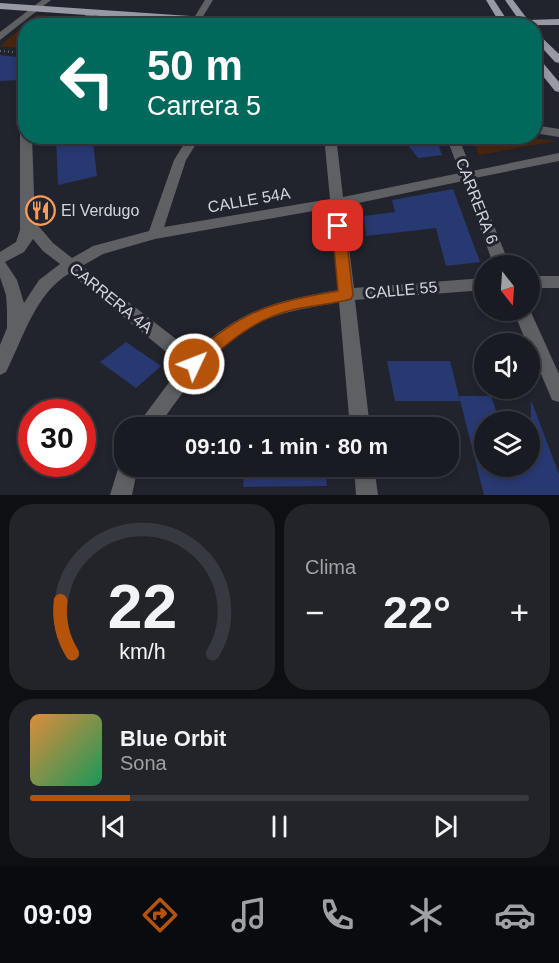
<!DOCTYPE html>
<html lang="es">
<head>
<meta charset="utf-8">
<style>
  :root { --surface:#191b22; --page:#22242a; --text:#f1f3f6; --muted:#9fa1a5; --line:#373940; --accent:#b45309 }
  body { margin:0; font-family:Helvetica,sans-serif; background:var(--page); color:var(--text); height:100vh; display:flex; flex-direction:column; font-size:22px; white-space:nowrap }
  * { box-sizing:border-box; margin:0 }
  p { font-size:20px; color:var(--muted) }
  .icon { flex:none; width:33px; height:33px; fill:none; stroke:currentColor; stroke-width:2; stroke-linecap:round; stroke-linejoin:round }
  .map { position:relative; height:495px; overflow:hidden }
  .drawer { display:flex; flex-direction:column; gap:9px; padding:9px; background:#0e0f13; flex:1 }
  .drawer>* { flex:none }
  .banner { position:absolute; left:18px; top:18px; width:524px; height:126px; border-radius:24px; box-shadow:0 3px 9px #0003,0 0 0 2px var(--line); background:#00695c; color:#fff; overflow:hidden }
  .needle { width:39px; rotate:163deg }
  .fabs { position:absolute; left:474px; top:255px; display:grid; gap:12px }
  .fabs a { display:grid; place-items:center; width:66px; height:66px; border-radius:50%; background:var(--surface); box-shadow:0 3px 9px #0003,0 0 0 2px var(--line); font-size:30px }
  .speed { position:absolute; left:18px; top:399px; display:flex; gap:12px; font-size:30px; font-weight:700; text-align:center }
  .speed>* { display:grid; place-content:center; width:78px; height:78px; border-radius:50%; background:var(--surface); box-shadow:0 3px 9px #0003,0 0 0 2px var(--line); line-height:1 }
  .speed .limit { border:9px solid #d22; background:#fff; color:#111 }
  .pin { position:absolute; display:grid; place-items:center; width:51px; height:51px; color:#fff; margin:-26px; border-radius:12px; box-shadow:0 3px 9px #0006 }
  .me { position:absolute; width:66px; margin:-33px; rotate:47deg; stroke-linejoin:round; filter:drop-shadow(0 0 4px #0008) }
  .turn { display:flex; align-items:center; gap:21px; height:126px; padding:0 30px; font-size:27px }
  .turn .icon { width:78px; height:78px; stroke-width:2.5 }
  .turn b { display:block; font-size:42px; line-height:51px }
  .big { font-size:45px; font-weight:600; line-height:1.1 }
  .drawer .tile { flex:1; display:flex; flex-direction:column; justify-content:center; gap:9px; min-width:0; padding:0 21px; border-radius:24px; background:var(--page) }
  .drawer .dial { align-items:center; gap:0 }
  .dial svg { height:156px; overflow:visible; fill:none; stroke:var(--line); stroke-width:7; stroke-linecap:round; text-anchor:middle }
  .dial text { fill:var(--text); stroke:none }
  .song { display:flex; align-items:center; gap:18px }
  .cover { width:72px; height:72px; border-radius:9px; background:linear-gradient(135deg,hsl(30 70% 55%),hsl(150 70% 35%)) }
  .played { height:6px; border-radius:3px; background:linear-gradient(90deg,var(--accent) 20%,var(--line) 20%) }
  .keys { display:flex; justify-content:space-around; direction:ltr }
  .heat { display:flex; justify-content:space-between; align-items:center; font-size:33px; direction:ltr }
  .drawer .tiles { flex:1; display:grid; gap:9px; grid-template-columns:1fr 1fr }
  .tile:last-child { grid-column:span 2 }
  .trip { position:absolute; left:114px; top:417px; width:345px; height:60px; border-radius:24px; background:var(--surface); box-shadow:0 3px 9px #0003,0 0 0 2px var(--line); font-weight:600; line-height:60px; text-align:center }
  .tab-bar { display:flex; height:96px; justify-content:space-around; align-items:center; background:#0a0b0e; color:var(--muted) }
  .tab-bar .icon { width:42px; height:42px }
  .tab-bar .selected { color:var(--accent) }
  .tab-bar b { font-size:27px; color:var(--text) }
  .map>svg:first-child { display:block }
  .green { fill:#48260e }
  .building { fill:#283871 }
  .lines { fill:none; stroke-linecap:round; stroke-linejoin:round }
  .path { stroke:#666870; stroke-width:2; stroke-dasharray:1 3; stroke-linecap:butt }
  .minor { fill:#5e6064; fill-rule:evenodd }
  .major { fill:#979aa4; fill-rule:evenodd }
  .route { fill:#b45309; stroke:#753606; stroke-width:1.5 }
  .labels { text-anchor:middle; dominant-baseline:central; stroke-width:6; stroke-linejoin:round; paint-order:stroke }
  .street-label { font-size:16px; fill:#d4d6dc; stroke:#21242d }
  .poi-label { font-size:16px; fill:#d4d6dc; stroke:#21242d; text-anchor:start }
</style>
</head>
<body>
<div class="map">
<svg width="559" height="495" viewBox="0 0 559 495">
  <rect width="100%" height="100%" fill="#21242d"/>
  <g class="green">
    <polygon points="37,15 74,18 66,25 26,26 25,49 0,46"/>
    <polygon points="520,137 556,141 479,155 472,137"/>
  </g>
  <g class="building">
    <polygon points="0,55 25,58 18,80 0,81"/>
    <polygon points="56,136 77,136 77,144 93,142 97,176 58,185"/>
    <polygon points="401,136 435,136 442,155 418,158"/>
    <polygon points="453,189 480,262 446,266 436,228 366,236 364,216 395,212 392,200"/>
    <polygon points="126,342 161,366 136,388 100,362"/>
    <polygon points="387,361 450,361 460,401 395,401"/>
    <polygon points="459,396 491,396 500,422 484,422 484,466 530,466 531,400 559,474 559,495 484,495"/>
    <polygon points="245,466 325,466 327,486 243,487"/>
  </g>
  <g class="lines">
    <polyline class="path" points="0,51 26,53"/>
    <g class="minor">
      <polygon points="42,0 51,0 0,40 0,32"/>
      <polygon points="205,0 213,0 199,23 193,23 192,21"/>
      <polygon points="89,11 96,13 85,26 76,26"/>
      <path d="M26 103V136H32L35 222 53 243 72 258 93 246 149 231 174 160 189 136H201L186 160 164 227 330 199 324 136H336L343 197 460 173 446 136H458L472 171 559 153V161L475 178 510 266H494L463 181 344 206 354 288 484 278V290L355 300 370 428H350L339 302C315 307 290 310 267 319 218 338 187 387 157 428H135L182 365 70 273C35 293 23 339 6 372L0 375V345L7 328V310L6 295 0 277V252L16 242 20 230V106ZM330 208 338 290C274 301 242 309 194 353L82 266 103 254 155 239ZM33 239 43 251 60 264 39 280 24 303 17 280 5 262 24 252Z"/>
      <polygon points="534,125 559,129 559,137 534,133"/>
      <rect x="530" y="276" width="29" height="12"/>
      <polygon points="513,310 530,310 559,374 559,402 552,400 530,348 530,344 527,344"/>
      <polygon points="124,457 124,466 138,466 132,495 110,495 121,459"/>
      <polygon points="354,466 374,466 378,495 356,495"/>
    </g>
    <g class="major">
      <polygon points="486,0 494,0 507,20 519,20 505,0 513,0 528,20 559,19 559,25 244,26 0,9 0,3 262,21 498,20"/>
      <polygon points="534,30 559,54 559,63 555,62 534,39"/>
      <polygon points="534,56 538,57 559,82 559,92 555,91 534,65"/>
    </g>
  </g>
  <path class="route" d="M338 222 345 226 353 295 351 299C333 304 314 305 296 309 257 317 228 342 199 369L194 371 188 369 185 364 188 359C240 312 269 302 338 291L332 226Z"/>
  <defs>
    <symbol id="restaurant-ring" viewBox="-11 -11 22 22"><circle r="9.5" fill="#21242d" stroke="#fe9c57" stroke-width="1.5"/><path d="M-5-6h1v4h1v-4h1v4h1v-4h1v5L-1.5 .5V6h-2V.5L-5-1ZM5-6V6H3V1.5H1.5Q1.5-4 5-6Z" fill="#fe9c57"/></symbol>
  </defs>
  <g fill-rule="evenodd">
    <use href="#restaurant-ring" x="24" y="194" width="33" height="33"/>
  </g>
  <g class="labels">
    <g class="street-label">
      <text transform="translate(249 200) rotate(-10)">CALLE 54A</text>
      <text transform="translate(477 201) rotate(69)">CARRERA 6</text>
      <text transform="translate(401 290) rotate(-5)">CALLE 55</text>
      <text transform="translate(111 298) rotate(39)">CARRERA 4A</text>
    </g>
    <g class="poi-label">
      <text x="61" y="210">El Verdugo</text>
    </g>
  </g>
</svg>
<div class="fabs">
<a><svg class="needle" viewBox="-14 -14 28 28"><path d="M0-13l5 13h-10z" fill="#e53935"/><path d="M0 13l5-13h-10z" fill="#9fa1a5"/></svg></a>
<a><svg class="icon" aria-label="sound" viewBox="0 0 24 24"><path d="M4 9h4l5-4v14l-5-4H4zM17 9q2 3 0 6"/></svg></a>
<a><svg class="icon" aria-label="layers" viewBox="0 0 24 24"><path d="M12 4l9 5-9 5-9-5zM3 14l9 5 9-5"/></svg></a>
</div>
<div class="speed"><div class="limit">30</div></div>
<div class="pin" style="left:338px;top:226px;background:#d93025"><svg class="icon" aria-label="arrive" viewBox="0 0 24 24"><path d="M6 21V4h12l-3 4 3 4H6"/></svg></div>
<svg class="me" style="left:194px;top:364px" viewBox="-20 -20 40 40"><circle r="17" fill="#b45309" stroke="#fff" stroke-width="3"/><path d="M0-11L8 9 0 5-8 9z" fill="#fff"/></svg>
<div class="trip">09:10 · 1 min · 80 m</div>
<div class="banner">
<div class="turn"><svg class="icon" aria-label="left" viewBox="0 0 24 24"><path d="M17 20v-9H6M10 6l-5 5 5 5"/></svg><div><b>50 m</b>Carrera 5</div></div>
</div>
</div>
<section class="drawer">
<div class="tiles">
<div class="tile dial"><svg viewBox="0 0 100 80">
<path d="M14 69A42 42 0 1 1 86 69"/>
<path d="M14 69A42 42 0 0 1 8 42" stroke="#b45309"/>
<text x="50" y="56" font-size="32" font-weight="700">22</text>
<text x="50" y="72" font-size="11">km/h</text>
</svg></div>
<div class="tile"><p>Clima</p>
<div class="heat"><a>−</a><b class="big">22°</b><a>+</a></div>
</div>
<div class="tile">
<div class="song"><i class="cover"></i><div><b>Blue Orbit</b><p>Sona</p></div></div>
<div class="played"></div>
<div class="keys"><svg class="icon" aria-label="previous" viewBox="0 0 24 24"><path d="M18 5L8 12l10 7zM5 5v14"/></svg><svg class="icon" aria-label="pause" viewBox="0 0 24 24"><path d="M8 5v14M16 5v14"/></svg><svg class="icon" aria-label="next" viewBox="0 0 24 24"><path d="M6 5l10 7-10 7zM19 5v14"/></svg></div>
</div>
</div>
</section>
<nav class="tab-bar">
<b>09:09</b>
<svg class="icon selected" aria-label="directions" viewBox="0 0 24 24"><path d="M12 3l9 9-9 9-9-9zM9 14v-3h6M13 9l2 2-2 2"/></svg>
<svg class="icon" aria-label="music" viewBox="0 0 24 24"><path d="M9 18V5l10-2v13"/><circle cx="6" cy="18" r="3"/><circle cx="16" cy="16" r="3"/></svg>
<svg class="icon" aria-label="phone" viewBox="0 0 24 24"><path d="M5 4h4l2 5-3 2q2 4 5 5l2-3 5 2v4C11 20 4 13 5 4z"/></svg>
<svg class="icon" aria-label="climate" viewBox="0 0 24 24"><path d="M12 3v18M4 7l16 10M4 17L20 7"/></svg>
<svg class="icon" aria-label="car" viewBox="0 0 24 24"><path d="M5 17H2v-5l4-1 3-4h7l3 4 3 1v5h-3M9 17h6M6 11h13"/><circle cx="7" cy="17" r="2"/><circle cx="17" cy="17" r="2"/></svg>
</nav>
</body>
</html>
